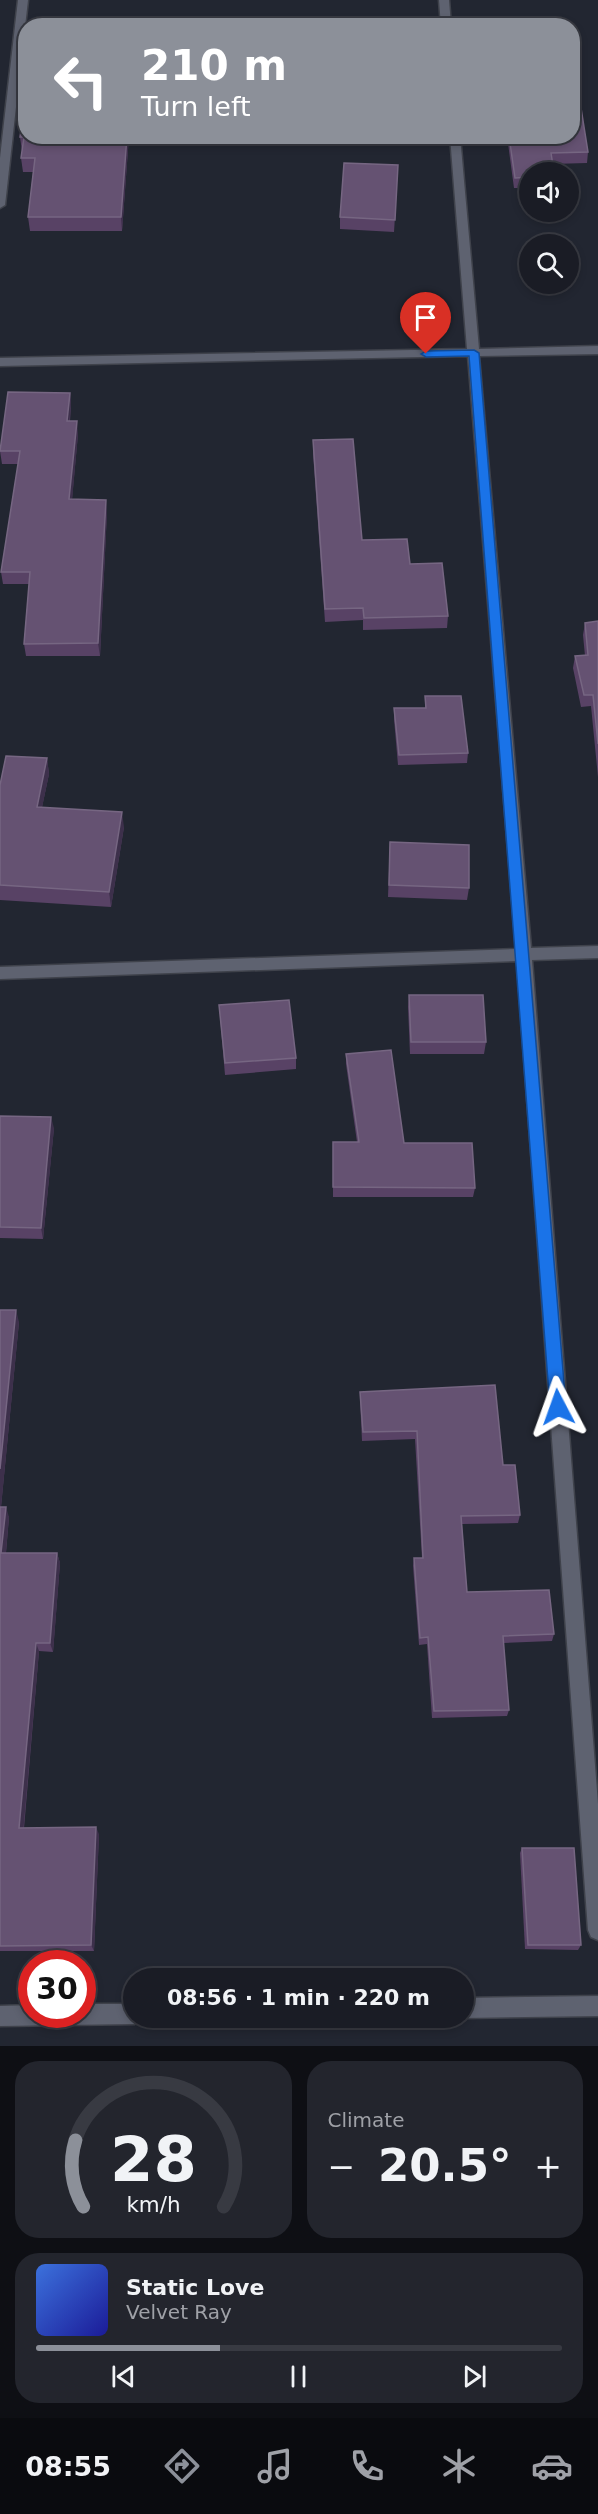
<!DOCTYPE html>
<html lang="en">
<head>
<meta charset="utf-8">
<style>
  :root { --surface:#1a1c25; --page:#23252d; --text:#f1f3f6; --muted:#9fa1a7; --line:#383a42; --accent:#8c9099 }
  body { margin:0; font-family:"DejaVu Sans",sans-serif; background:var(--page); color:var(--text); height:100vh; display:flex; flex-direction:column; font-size:22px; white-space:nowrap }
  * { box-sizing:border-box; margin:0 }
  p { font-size:20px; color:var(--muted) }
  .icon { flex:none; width:33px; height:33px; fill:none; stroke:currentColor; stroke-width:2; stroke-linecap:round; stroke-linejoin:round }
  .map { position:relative; height:2046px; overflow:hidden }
  .panel { display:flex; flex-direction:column; gap:15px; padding:15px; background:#0e0f14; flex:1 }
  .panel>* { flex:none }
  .banner { position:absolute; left:18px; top:18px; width:562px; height:126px; border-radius:24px; box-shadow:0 3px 9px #0003,0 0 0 2px var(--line); background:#8c9099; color:#fff; overflow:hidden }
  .tools { position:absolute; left:519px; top:162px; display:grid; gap:12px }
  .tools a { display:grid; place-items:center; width:60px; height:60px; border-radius:50%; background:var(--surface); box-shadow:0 3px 9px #0003,0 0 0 2px var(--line); font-size:30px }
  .speed { position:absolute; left:18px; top:1950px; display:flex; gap:12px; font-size:30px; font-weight:700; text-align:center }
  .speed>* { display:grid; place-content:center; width:78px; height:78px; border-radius:50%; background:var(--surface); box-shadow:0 3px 9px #0003,0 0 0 2px var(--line); line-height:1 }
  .speed .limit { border:9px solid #d22; background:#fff; color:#111 }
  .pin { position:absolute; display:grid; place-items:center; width:51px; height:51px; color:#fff; margin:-62px -26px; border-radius:50% 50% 50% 0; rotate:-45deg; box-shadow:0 0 6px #0007 }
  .pin .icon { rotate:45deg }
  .me { position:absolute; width:66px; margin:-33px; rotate:356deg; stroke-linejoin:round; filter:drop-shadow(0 0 4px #0008) }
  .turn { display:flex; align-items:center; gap:21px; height:126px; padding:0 24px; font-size:27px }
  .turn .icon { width:78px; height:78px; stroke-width:2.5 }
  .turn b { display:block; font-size:42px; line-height:51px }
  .big { font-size:45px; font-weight:700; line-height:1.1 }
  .panel .tile { flex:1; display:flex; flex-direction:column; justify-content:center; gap:9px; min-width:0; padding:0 21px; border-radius:24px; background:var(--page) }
  .panel .dial { align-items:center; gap:0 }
  .dial svg { height:156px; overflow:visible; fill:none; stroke:var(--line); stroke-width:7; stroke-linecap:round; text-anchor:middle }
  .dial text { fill:var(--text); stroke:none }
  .song { display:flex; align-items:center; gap:18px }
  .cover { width:72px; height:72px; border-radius:9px; background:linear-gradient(135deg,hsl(220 70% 55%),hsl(240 70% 35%)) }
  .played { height:6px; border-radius:3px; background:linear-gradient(90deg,var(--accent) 35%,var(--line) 35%) }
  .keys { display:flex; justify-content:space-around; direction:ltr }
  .heat { display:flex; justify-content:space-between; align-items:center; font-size:33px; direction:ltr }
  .panel .tiles { flex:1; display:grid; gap:15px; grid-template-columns:1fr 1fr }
  .tile:last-child { grid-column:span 2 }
  .trip { position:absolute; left:123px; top:1968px; width:351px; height:60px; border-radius:30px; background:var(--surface); box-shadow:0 3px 9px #0003,0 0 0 2px var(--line); font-weight:700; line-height:60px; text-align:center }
  .tabs { display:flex; height:96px; justify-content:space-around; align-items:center; background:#0a0b0f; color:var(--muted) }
  .tabs .icon { width:42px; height:42px }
  .tabs .current { color:var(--accent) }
  .tabs b { font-size:27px; color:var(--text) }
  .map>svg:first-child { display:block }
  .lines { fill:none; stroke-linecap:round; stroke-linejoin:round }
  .minor-casing { stroke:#3f424b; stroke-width:3 }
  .minor { fill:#5e6270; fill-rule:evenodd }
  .wall { fill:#584265 }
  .shaded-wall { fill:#3d304b }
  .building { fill:#655272; stroke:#766682; stroke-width:1.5 }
  .route { fill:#1a73e8; stroke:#114b97; stroke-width:1.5 }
</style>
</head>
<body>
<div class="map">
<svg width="598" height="2046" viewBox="0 0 598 2046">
  <rect width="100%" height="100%" fill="#222631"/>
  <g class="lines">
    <defs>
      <g id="minor">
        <polygon points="18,0 28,0 5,205 0,208 0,158"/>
        <polygon points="439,0 449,0 451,26 441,26"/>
        <polygon points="450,136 460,136 479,349 598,346 598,354 479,356 531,948 598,946 598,958 532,960 598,1804 598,1940 591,1937 588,1930 517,961 0,979 0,967 516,949 468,356 0,366 0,358 467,349"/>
        <polygon points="598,1996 598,2016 464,2018 463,2018 464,1998"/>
        <polygon points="82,2004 134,2004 134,2018 143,2018 141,2021 134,2024 0,2026 0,2006 32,2005 32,2014 82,2014"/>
      </g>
    </defs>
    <use href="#minor" class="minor-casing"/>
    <use href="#minor" class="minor"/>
  </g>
  <g class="wall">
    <polygon points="573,52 578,70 576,80 588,152 587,163 552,164 530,172 530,188 514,188 507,136 573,136"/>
    <polygon points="26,136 129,136 122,231 30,231 28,217 33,172 23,172 21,158 22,151 20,137"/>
    <polygon points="398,165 394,232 340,229 340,217"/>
    <polygon points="70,393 71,405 70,421 78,434 72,499 107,512 100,656 26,656 24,644 29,584 3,584 1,572 18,464 2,464 0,451"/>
    <polygon points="313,440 362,540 410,564 448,616 447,628 363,630 363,620 325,622 313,453"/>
    <polygon points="598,621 598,777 591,706 581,707 573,668 575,656 585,656 583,635 585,623"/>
    <polygon points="425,696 468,753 467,763 398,765 394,719 394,708 425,708"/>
    <polygon points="47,758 49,774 42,807 124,827 111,907 0,900 0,785"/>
    <polygon points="390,842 469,888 467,900 388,897"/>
    <polygon points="409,995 486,1042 484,1054 410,1054 408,1007"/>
    <polygon points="220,1017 296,1058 296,1069 225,1075"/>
    <polygon points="346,1054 404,1143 475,1188 473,1197 333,1197 333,1142 357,1142 346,1064"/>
    <polygon points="0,1116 54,1128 43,1239 0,1238"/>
    <polygon points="0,1310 19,1322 1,1507 9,1517 6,1553 57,1553 60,1563 53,1652 39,1651 24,1828 99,1834 94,1951 0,1951"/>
    <polygon points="360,1392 503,1465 520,1515 518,1523 462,1524 467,1592 554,1634 552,1641 503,1643 509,1710 507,1716 432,1718 427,1644 419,1645 413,1566 414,1558 422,1558 415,1439 362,1441 360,1400"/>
    <polygon points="522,1848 581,1945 578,1950 525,1949 520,1853"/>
  </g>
  <g class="shaded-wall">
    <polygon points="127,136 129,136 122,231 121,217"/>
    <polygon points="70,393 71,405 68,434 67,421"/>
    <polygon points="77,421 78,434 71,512 69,499"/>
    <polygon points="106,500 107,512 100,656 98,643"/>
    <polygon points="47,758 49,774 39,822 37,807"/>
    <polygon points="122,812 124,827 111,907 109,892"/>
    <polygon points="51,1117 54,1128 43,1239 41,1228"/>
    <polygon points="16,1310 19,1322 0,1517 0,1469"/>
    <polygon points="6,1507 9,1517 5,1563 1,1553"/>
    <polygon points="57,1553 60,1563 53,1652 50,1643"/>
    <polygon points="36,1643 39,1651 23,1834 19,1828"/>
    <polygon points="96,1827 99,1834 94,1951 91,1945"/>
  </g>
  <g class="building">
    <polygon points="573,52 578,70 575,70 588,152 551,153 554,172 530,172 530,177 515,178 509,136 573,136"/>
    <polygon points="26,97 26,136 127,136 121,217 28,217 35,158 21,158 24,137 20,137"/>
    <polygon points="344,163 398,165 395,220 340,217"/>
    <polygon points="8,392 70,393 67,421 77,421 69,499 106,500 98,643 24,644 30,572 1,572 20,451 0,451"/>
    <polygon points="353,439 362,540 407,539 410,564 442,563 448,616 364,618 363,608 325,609 313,440"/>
    <polygon points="598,621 598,744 593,695 584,695 575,656 588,655 585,623"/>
    <polygon points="425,696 461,696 468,753 399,755 394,708 426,708"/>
    <polygon points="6,756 47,758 37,807 122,812 109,892 0,885 0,785"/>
    <polygon points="390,842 469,845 469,888 389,885"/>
    <polygon points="409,995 483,995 486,1042 411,1042"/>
    <polygon points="289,1000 296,1058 225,1063 219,1005"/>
    <polygon points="391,1050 404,1143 472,1143 475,1188 333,1187 333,1142 359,1142 346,1054"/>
    <polygon points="0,1116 51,1117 41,1228 0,1227"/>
    <polygon points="0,1310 16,1310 0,1469"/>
    <polygon points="495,1385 503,1465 515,1465 520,1515 461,1516 467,1592 549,1590 554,1634 503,1636 509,1710 434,1711 428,1637 420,1638 414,1558 423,1558 417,1431 363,1432 360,1392"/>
    <polygon points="0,1507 6,1507 1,1553 57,1553 50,1643 36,1643 19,1828 96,1827 91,1945 0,1946"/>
    <polygon points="522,1848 574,1848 581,1945 528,1945"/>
  </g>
  <polygon class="route" points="474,350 479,353 566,1407 564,1412 558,1414 553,1412 550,1407 469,356 426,357 421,354 426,351"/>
</svg>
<div class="tools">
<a><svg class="icon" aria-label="sound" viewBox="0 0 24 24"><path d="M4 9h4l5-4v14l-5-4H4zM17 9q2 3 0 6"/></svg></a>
<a><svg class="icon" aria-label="search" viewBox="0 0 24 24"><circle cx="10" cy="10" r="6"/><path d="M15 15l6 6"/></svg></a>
</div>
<div class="speed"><div class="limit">30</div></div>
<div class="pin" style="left:426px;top:354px;background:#d93025"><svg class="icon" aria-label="arrive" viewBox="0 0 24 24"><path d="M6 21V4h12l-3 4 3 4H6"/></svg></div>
<svg class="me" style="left:558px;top:1407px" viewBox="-20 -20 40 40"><path d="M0-17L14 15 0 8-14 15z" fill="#1a73e8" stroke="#fff" stroke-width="4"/></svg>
<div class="trip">08:56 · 1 min · 220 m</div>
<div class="banner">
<div class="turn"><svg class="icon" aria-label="left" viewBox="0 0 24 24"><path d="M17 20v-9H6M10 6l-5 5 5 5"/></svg><div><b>210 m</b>Turn left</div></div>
</div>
</div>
<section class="panel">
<div class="tiles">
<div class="tile dial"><svg viewBox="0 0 100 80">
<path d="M14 69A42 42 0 1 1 86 69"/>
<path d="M14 69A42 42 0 0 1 10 35" stroke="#8c9099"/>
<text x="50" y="56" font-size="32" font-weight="700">28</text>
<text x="50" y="72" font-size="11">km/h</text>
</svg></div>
<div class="tile"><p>Climate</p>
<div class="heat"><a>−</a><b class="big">20.5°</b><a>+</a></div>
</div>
<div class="tile">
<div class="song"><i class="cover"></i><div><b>Static Love</b><p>Velvet Ray</p></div></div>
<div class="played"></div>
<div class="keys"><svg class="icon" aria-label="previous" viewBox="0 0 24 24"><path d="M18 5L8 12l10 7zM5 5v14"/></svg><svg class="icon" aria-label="pause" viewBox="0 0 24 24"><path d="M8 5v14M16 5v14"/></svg><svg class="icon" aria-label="next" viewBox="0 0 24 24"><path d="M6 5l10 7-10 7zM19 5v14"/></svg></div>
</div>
</div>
</section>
<nav class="tabs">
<b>08:55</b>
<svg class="icon current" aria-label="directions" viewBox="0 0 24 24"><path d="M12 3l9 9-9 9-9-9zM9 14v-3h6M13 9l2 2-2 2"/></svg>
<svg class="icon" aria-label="music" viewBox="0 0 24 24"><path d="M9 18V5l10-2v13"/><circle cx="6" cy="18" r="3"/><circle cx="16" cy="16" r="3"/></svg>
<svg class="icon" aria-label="phone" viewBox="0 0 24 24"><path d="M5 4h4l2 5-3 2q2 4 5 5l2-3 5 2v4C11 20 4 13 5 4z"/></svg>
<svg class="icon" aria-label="climate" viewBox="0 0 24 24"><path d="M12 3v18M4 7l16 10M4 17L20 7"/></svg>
<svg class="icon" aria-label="car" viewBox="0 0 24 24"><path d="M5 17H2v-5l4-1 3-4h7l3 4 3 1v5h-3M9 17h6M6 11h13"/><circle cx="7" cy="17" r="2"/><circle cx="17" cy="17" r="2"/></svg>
</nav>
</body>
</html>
